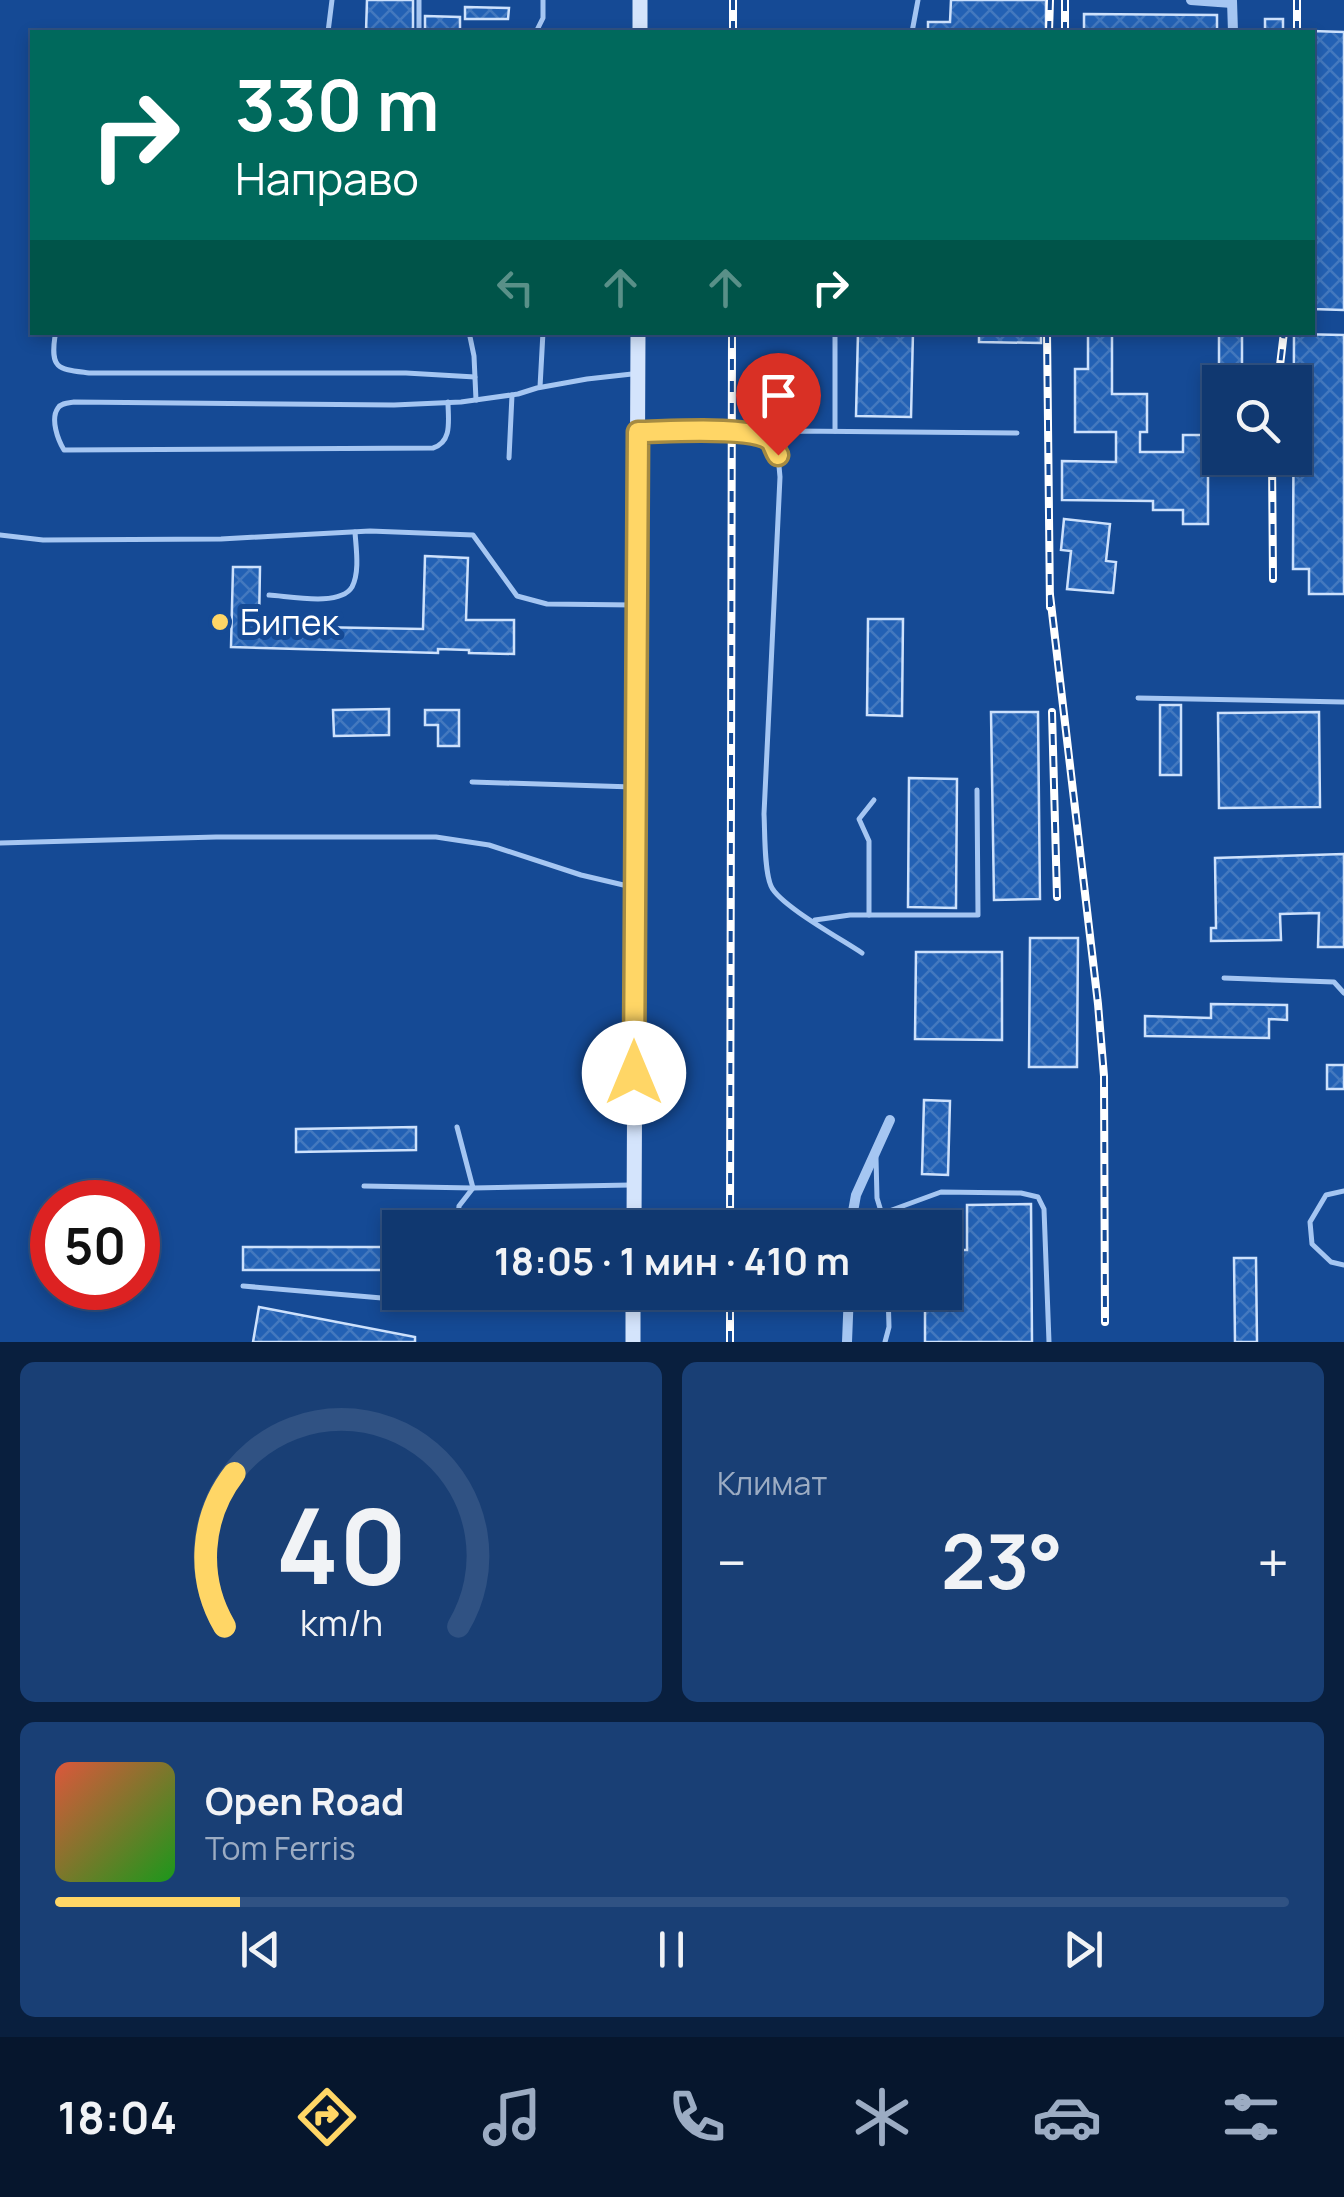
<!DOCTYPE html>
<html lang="ru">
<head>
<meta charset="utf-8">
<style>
  :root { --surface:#103870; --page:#193f75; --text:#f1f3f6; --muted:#9cacc3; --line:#305283; --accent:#ffd666 }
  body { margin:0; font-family:Manrope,sans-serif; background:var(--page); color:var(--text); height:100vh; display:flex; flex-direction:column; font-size:38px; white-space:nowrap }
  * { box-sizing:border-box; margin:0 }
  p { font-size:32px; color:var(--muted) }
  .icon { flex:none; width:55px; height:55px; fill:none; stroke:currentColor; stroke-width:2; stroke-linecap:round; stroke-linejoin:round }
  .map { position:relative; height:1342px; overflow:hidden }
  .drawer { display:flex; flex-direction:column; gap:20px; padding:20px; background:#091f3e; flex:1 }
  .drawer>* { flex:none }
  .top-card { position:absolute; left:30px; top:30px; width:1285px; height:305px; border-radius:0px; box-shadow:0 5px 15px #0003,0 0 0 2px var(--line); background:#00695c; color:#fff; overflow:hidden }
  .fabs { position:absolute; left:1202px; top:365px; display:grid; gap:20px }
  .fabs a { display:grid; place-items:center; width:110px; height:110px; border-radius:0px; background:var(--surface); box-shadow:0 5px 15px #0003,0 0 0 2px var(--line); font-size:50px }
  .speed { position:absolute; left:30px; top:1180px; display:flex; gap:20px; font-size:50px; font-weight:700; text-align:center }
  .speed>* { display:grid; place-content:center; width:130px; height:130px; border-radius:50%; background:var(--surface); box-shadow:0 5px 15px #0003,0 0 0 2px var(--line); line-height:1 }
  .speed .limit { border:15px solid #d22; background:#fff; color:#111 }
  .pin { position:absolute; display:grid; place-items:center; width:85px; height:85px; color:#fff; margin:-102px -42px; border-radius:50% 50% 50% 0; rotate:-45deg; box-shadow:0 0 10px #0007 }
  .pin .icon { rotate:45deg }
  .me { position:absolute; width:110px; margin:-55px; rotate:0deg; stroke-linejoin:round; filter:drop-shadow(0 0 8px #0008) }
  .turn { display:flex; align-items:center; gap:35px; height:210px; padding:0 40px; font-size:45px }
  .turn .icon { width:130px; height:130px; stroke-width:2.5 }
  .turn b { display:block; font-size:70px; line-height:85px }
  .lanes { display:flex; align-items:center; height:95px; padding:0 40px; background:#0003; justify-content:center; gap:50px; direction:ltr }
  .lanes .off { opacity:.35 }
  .big { font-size:75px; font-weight:700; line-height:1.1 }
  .drawer .card { flex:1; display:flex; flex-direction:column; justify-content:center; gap:15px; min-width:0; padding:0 35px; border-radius:15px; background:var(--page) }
  .drawer .dial { align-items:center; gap:0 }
  .dial svg { height:260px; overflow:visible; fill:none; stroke:var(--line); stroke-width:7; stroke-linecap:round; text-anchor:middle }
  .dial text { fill:var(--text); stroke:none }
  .song { display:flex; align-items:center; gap:30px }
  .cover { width:120px; height:120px; border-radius:15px; background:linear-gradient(135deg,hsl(10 70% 55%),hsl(120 70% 35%)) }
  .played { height:10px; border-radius:5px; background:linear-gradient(90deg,var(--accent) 15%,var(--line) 15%) }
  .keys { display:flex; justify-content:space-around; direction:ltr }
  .heat { display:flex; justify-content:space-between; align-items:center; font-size:55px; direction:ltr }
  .drawer .tiles { flex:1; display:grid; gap:20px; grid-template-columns:1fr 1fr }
  .card:last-child { grid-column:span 2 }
  .trip { position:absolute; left:382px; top:1210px; width:580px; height:100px; border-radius:0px; background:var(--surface); box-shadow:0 5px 15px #0003,0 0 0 2px var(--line); font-weight:700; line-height:100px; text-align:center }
  .menu { display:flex; height:160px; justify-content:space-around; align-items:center; background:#06162d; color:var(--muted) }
  .menu .icon { width:70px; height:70px }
  .menu .active { color:var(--accent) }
  .menu b { font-size:45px; color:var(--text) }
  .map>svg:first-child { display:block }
  .building { fill:url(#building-cross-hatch); stroke:#cde1fc; stroke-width:2.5 }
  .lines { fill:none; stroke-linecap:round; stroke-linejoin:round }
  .lane { stroke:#a5c6f2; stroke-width:5 }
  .street { stroke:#a5c6f2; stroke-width:10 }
  .secondary { stroke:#d4e4fc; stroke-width:15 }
  .rail-casing { stroke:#fff; stroke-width:8 }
  .rail { stroke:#154a95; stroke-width:4; stroke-dasharray:11; stroke-linecap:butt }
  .route-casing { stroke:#a68b42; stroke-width:25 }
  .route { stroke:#ffd666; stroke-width:18 }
  .poi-dot { fill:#ffd666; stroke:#154a95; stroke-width:4 }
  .labels { text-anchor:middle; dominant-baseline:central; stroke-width:10; stroke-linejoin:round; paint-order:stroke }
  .poi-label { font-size:35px; fill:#fff; stroke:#154a95; text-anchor:start }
</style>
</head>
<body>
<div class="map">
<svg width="1344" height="1342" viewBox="0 0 1344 1342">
  <defs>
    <pattern id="building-cross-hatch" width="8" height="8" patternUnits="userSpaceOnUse" patternTransform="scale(2.5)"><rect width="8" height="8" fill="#2361b4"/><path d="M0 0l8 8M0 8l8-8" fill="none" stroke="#4479bf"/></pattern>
  </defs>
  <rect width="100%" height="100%" fill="#154a95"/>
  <g class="building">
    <polygon points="367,0 413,0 413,32 366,32"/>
    <polygon points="951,0 1046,0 1046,32 928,32 928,22 950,22"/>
    <polygon points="465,7 509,8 508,19 465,19"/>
    <polygon points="1084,14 1217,15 1217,32 1084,32"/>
    <polygon points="425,16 460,17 460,32 425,32"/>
    <rect x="1265" y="19" width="18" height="13"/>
    <polygon points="1312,31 1344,32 1344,310 1312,309"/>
    <polygon points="858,332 913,332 911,417 856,416"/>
    <polygon points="979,332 1041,332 1041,343 979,342"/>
    <polygon points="1088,332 1112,332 1112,394 1147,394 1147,432 1140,432 1140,452 1183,452 1183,435 1208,435 1208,524 1183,524 1183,510 1153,510 1153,501 1062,500 1062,461 1116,462 1116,432 1075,432 1075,369 1088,369"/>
    <rect x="1219" y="332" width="23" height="50"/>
    <polygon points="1294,334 1344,335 1344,594 1309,594 1309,569 1293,569"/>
    <polygon points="1064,519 1110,524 1106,561 1116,562 1113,593 1067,589 1071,551 1061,550"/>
    <polygon points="425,556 468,558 466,620 514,620 514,654 469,653 469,650 438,649 438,653 231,647 233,567 260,567 259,626 423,629"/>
    <polygon points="868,619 903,619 902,716 867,715"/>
    <rect x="1160" y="705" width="21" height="70"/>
    <polygon points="389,709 389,735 334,736 333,710"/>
    <polygon points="425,710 459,710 459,746 438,746 438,725 425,725"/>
    <polygon points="991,712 1038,712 1040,899 994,900"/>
    <polygon points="1319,712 1320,807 1219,808 1218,713"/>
    <polygon points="909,778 957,779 956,908 908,907"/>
    <polygon points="1344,854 1344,947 1318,947 1319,913 1280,914 1281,940 1211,941 1211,928 1216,928 1215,858"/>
    <polygon points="1030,938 1078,938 1077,1067 1029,1067"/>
    <polygon points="916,952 1002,952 1002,1040 915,1039"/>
    <polygon points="1211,1004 1287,1005 1287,1020 1269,1019 1269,1038 1145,1036 1145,1016 1211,1018"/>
    <rect x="1327" y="1065" width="17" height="24"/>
    <polygon points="924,1100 950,1101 948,1175 922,1174"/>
    <polygon points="416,1127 416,1150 296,1152 296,1129"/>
    <polygon points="1031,1204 1032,1342 925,1342 925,1292 945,1292 945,1250 967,1250 967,1205"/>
    <rect x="243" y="1247" width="157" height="23"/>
    <polygon points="1234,1258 1256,1258 1257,1342 1235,1342"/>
    <polygon points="259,1307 415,1337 415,1342 253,1342"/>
  </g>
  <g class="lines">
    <g class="lane">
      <polyline points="419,0 419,32"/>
      <polyline points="328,32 332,0"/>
      <polyline points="536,32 543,18 543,0"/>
      <polyline points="912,32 918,0"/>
      <path d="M60 332 55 336C50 370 59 369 89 373H406L475 377"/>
      <polyline points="469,332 474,356 476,400"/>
      <polyline points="835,332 835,431"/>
      <polyline points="540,387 543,332"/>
      <path d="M448 402C448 419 453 442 433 448L64 450C58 440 50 419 58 408 61 403 68 403 74 402L394 405 461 402 518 394 537 388 587 379 632 374"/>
      <path d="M640 432C682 432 732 424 771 441L778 455 780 477 764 814C765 832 764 870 771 886 779 905 843 940 862 953"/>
      <polyline points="771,441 793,431 1017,433"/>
      <polyline points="509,458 512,395"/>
      <polyline points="0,535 43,540 221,539 370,531 473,535 517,596 547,604 634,605"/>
      <path d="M269 595C289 596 340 607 352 587 360 572 356 548 355 532"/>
      <polyline points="1138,698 1344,702"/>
      <polyline points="472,782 633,787"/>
      <polyline points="0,843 216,837 436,837 489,845 581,875 632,887"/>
      <polyline points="869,915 869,841 859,819 874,800"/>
      <polyline points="815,920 850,915 978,915 977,790"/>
      <polyline points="1224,978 1334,982 1344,993"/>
      <polyline points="457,1127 473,1188 631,1185"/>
      <polyline points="876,1158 877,1198 886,1228"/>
      <polyline points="364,1186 473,1188 459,1206 457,1228"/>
      <polyline points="1344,1191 1326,1195 1310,1222 1312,1244 1331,1262 1344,1265"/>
      <polyline points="881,1214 941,1192 1021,1193 1038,1197 1044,1209 1049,1342"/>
      <polyline points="243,1286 405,1300 429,1300 439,1292"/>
      <polyline points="885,1342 889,1327 888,1292"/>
    </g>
    <g class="street">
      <polyline points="1191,0 1232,3"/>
      <polyline points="1232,1 1233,32"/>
      <polyline points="850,1228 856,1195 890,1120"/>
      <polyline points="847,1342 849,1292"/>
    </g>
    <g class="secondary">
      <polyline points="640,32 640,0"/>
      <polyline points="634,1228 638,332"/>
      <polyline points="633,1342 633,1292"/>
    </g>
    <defs>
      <g id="rail">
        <polyline points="1065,0 1065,32"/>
        <polyline points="733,32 733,0"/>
        <polyline points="1049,32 1050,0"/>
        <polyline points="1297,32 1297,0"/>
        <polyline points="1047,332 1050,607"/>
        <polyline points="1278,382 1284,332"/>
        <polyline points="1272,458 1273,579"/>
        <polyline points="1050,595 1098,1004 1104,1076 1105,1322"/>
        <polyline points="1052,712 1057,897"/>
        <polyline points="730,1228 732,332"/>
        <polyline points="730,1342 730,1292"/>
      </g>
    </defs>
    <use href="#rail" class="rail-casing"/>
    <use href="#rail" class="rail"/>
  </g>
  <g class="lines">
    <defs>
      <path id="route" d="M634 1073 638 432C663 432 754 425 771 441 774 445 775 451 778 455"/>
    </defs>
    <use href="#route" class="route-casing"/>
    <use href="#route" class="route"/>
  </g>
  <circle class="poi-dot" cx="220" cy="622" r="10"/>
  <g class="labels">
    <g class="poi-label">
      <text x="240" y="622">Бипек</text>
    </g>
  </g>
</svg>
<div class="fabs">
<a><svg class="icon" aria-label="search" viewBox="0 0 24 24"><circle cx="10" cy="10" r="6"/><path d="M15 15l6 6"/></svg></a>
</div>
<div class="speed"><div class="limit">50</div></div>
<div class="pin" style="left:778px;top:455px;background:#d93025"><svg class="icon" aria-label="arrive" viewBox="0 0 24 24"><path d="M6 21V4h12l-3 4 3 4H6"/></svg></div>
<svg class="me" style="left:634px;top:1073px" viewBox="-20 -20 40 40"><circle r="19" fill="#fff"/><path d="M0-13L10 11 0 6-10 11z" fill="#ffd666"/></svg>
<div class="trip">18:05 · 1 мин · 410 m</div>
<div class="top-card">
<div class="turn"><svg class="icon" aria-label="right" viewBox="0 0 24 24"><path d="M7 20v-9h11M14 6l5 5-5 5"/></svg><div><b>330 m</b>Направо</div></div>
<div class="lanes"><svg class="icon off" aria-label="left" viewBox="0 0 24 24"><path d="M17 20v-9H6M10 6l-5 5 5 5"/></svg><svg class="icon off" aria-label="ahead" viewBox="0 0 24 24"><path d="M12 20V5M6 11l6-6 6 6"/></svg><svg class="icon off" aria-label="ahead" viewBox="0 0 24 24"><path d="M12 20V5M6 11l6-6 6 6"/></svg><svg class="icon" aria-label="right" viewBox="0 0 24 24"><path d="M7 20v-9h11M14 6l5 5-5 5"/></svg></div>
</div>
</div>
<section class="drawer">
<div class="tiles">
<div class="card dial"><svg viewBox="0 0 100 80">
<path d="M14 69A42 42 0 1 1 86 69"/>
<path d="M14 69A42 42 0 0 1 17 22" stroke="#ffd666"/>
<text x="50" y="56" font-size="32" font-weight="700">40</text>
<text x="50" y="72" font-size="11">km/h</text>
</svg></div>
<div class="card"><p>Климат</p>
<div class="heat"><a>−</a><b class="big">23°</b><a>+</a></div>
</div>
<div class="card">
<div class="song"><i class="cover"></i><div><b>Open Road</b><p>Tom Ferris</p></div></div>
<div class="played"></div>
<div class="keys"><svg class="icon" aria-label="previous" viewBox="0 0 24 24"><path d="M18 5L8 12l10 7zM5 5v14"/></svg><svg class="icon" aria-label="pause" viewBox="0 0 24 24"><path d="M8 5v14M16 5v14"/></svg><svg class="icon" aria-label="next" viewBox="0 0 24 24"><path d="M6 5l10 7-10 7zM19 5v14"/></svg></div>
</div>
</div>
</section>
<nav class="menu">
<b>18:04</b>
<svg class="icon active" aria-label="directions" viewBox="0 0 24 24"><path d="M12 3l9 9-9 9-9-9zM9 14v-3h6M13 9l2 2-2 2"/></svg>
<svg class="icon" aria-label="music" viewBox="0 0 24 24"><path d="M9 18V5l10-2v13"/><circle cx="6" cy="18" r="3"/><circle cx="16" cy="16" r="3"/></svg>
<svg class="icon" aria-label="phone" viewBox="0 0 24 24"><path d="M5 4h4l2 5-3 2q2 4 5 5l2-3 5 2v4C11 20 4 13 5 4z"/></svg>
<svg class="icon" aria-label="climate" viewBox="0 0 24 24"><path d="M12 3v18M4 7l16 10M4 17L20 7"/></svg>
<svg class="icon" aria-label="car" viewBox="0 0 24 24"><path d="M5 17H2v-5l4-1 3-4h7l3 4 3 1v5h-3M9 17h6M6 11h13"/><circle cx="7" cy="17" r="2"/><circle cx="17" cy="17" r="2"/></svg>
<svg class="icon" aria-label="filters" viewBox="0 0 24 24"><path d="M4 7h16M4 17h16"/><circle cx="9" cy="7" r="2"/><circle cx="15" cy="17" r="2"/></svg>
</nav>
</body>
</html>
